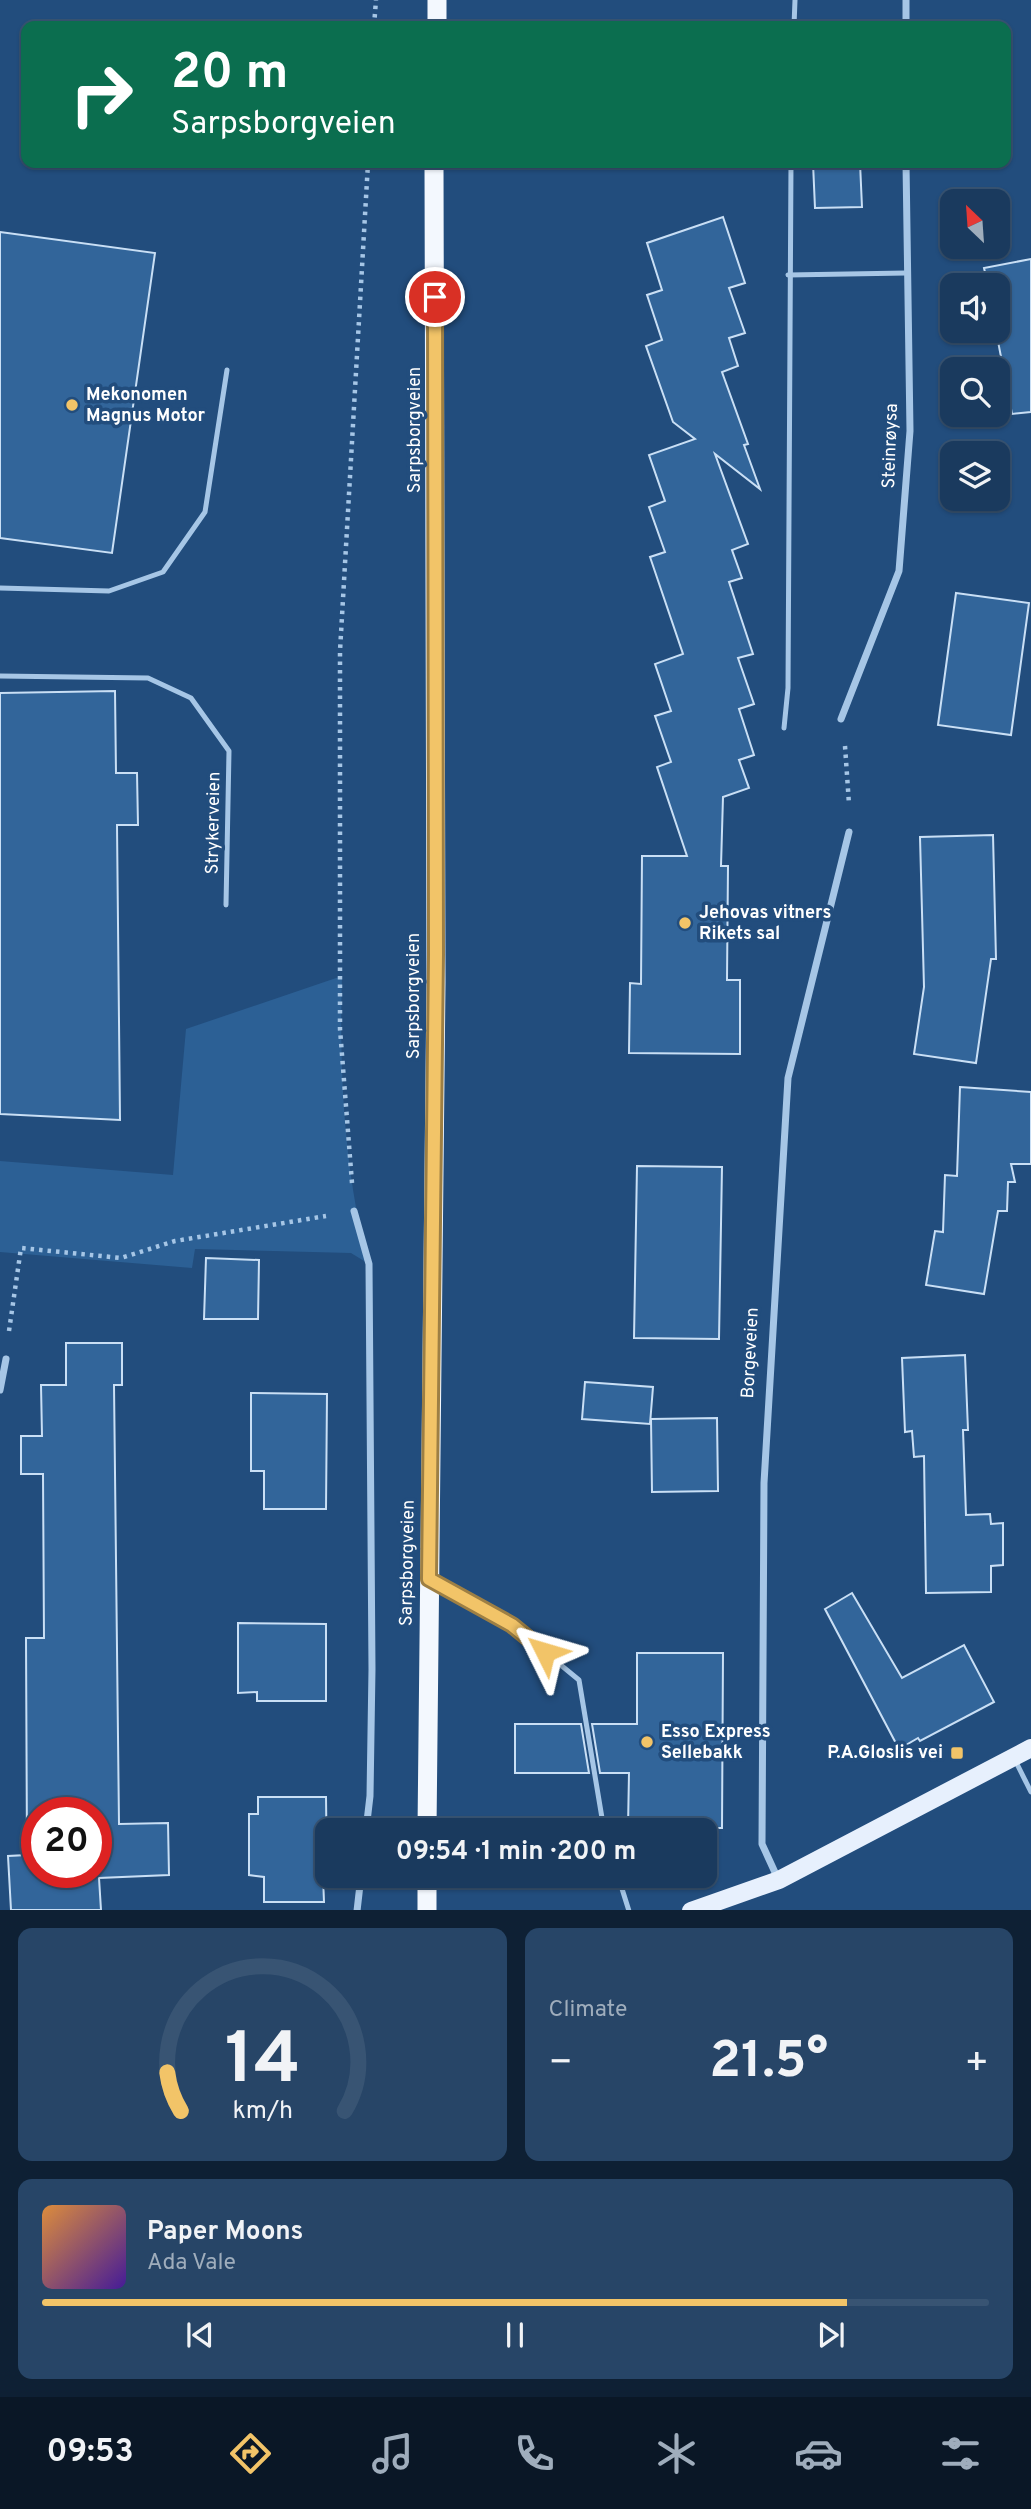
<!DOCTYPE html>
<html lang="en">
<head>
<meta charset="utf-8">
<style>
  :root { --surface:#1a3a5e; --page:#274567; --text:#f1f3f6; --muted:#9fadbc; --line:#385473; --accent:#f2c468 }
  body { margin:0; font-family:Overpass,sans-serif; background:var(--page); color:var(--text); height:100vh; display:flex; flex-direction:column; font-size:26px; white-space:nowrap }
  * { box-sizing:border-box; margin:0 }
  p { font-size:23px; color:var(--muted) }
  .icon { flex:none; width:38px; height:38px; fill:none; stroke:currentColor; stroke-width:2; stroke-linecap:round; stroke-linejoin:round }
  .map { position:relative; height:1910px; overflow:hidden }
  .details { display:flex; flex-direction:column; gap:18px; padding:18px; background:#0e2034; flex:1 }
  .details>* { flex:none }
  .hud { position:absolute; left:21px; top:21px; width:990px; height:147px; border-radius:14px; box-shadow:0 2px 5px #0004,0 0 0 2px var(--line); background:#0b6e4f; color:#fff; overflow:hidden }
  .needle { width:46px; rotate:335deg }
  .fabs { position:absolute; left:940px; top:189px; display:grid; gap:14px }
  .fabs a { display:grid; place-items:center; width:70px; height:70px; border-radius:14px; background:var(--surface); box-shadow:0 2px 5px #0004,0 0 0 2px var(--line); font-size:35px }
  .speed { position:absolute; left:21px; top:1797px; display:flex; gap:14px; font-size:35px; font-weight:700; text-align:center }
  .speed>* { display:grid; place-content:center; width:91px; height:91px; border-radius:50%; background:var(--surface); box-shadow:0 2px 5px #0004,0 0 0 2px var(--line); line-height:1 }
  .speed .limit { border:10px solid #d22; background:#fff; color:#111 }
  .pin { position:absolute; display:grid; place-items:center; width:60px; height:60px; color:#fff; margin:-30px; border:4px solid #fff; border-radius:50%; box-shadow:0 2px 7px #0007 }
  .me { position:absolute; width:77px; margin:-38px; rotate:310deg; stroke-linejoin:round; filter:drop-shadow(0 0 5px #0008) }
  .turn { display:flex; align-items:center; gap:24px; height:147px; padding:0 35px; font-size:32px }
  .turn .icon { width:91px; height:91px; stroke-width:2.5 }
  .turn b { display:block; font-size:49px; line-height:60px }
  .big { font-size:52px; font-weight:700; line-height:1.1 }
  .details .card { flex:1; display:flex; flex-direction:column; justify-content:center; gap:10px; min-width:0; padding:0 24px; border-radius:14px; background:var(--page) }
  .details .dial { align-items:center; gap:0 }
  .dial svg { height:182px; overflow:visible; fill:none; stroke:var(--line); stroke-width:7; stroke-linecap:round; text-anchor:middle }
  .dial text { fill:var(--text); stroke:none }
  .song { display:flex; align-items:center; gap:21px }
  .cover { width:84px; height:84px; border-radius:10px; background:linear-gradient(135deg,hsl(30 70% 55%),hsl(260 70% 35%)) }
  .played { height:7px; border-radius:4px; background:linear-gradient(90deg,var(--accent) 85%,var(--line) 85%) }
  .keys { display:flex; justify-content:space-around; direction:ltr }
  .heat { display:flex; justify-content:space-between; align-items:center; font-size:38px; direction:ltr }
  .details .tiles { flex:1; display:grid; gap:18px; grid-template-columns:1fr 1fr }
  .card:last-child { grid-column:span 2 }
  .trip { position:absolute; left:315px; top:1818px; width:402px; height:70px; border-radius:14px; background:var(--surface); box-shadow:0 2px 5px #0004,0 0 0 2px var(--line); font-weight:700; line-height:70px; text-align:center }
  .menu { display:flex; height:112px; justify-content:space-around; align-items:center; background:#0a1726; color:var(--muted) }
  .menu .icon { width:49px; height:49px }
  .menu .on { color:var(--accent) }
  .menu b { font-size:32px; color:var(--text) }
  .map>svg:first-child { display:block }
  .green { fill:#2c6095 }
  .building { fill:#32659a; stroke:#c9dff5; stroke-width:2; fill-rule:evenodd }
  .lines { fill:none; stroke-linecap:round; stroke-linejoin:round }
  .path { stroke:#a6c6e6; stroke-width:4.5; stroke-dasharray:3.5 5; stroke-linecap:butt }
  .service { stroke:#a6c6e6; stroke-width:5 }
  .minor { stroke:#a6c6e6; stroke-width:7 }
  .primary { stroke:#e7f0fd; stroke-width:18 }
  .trunk { stroke:#f3f8fe; stroke-width:19 }
  .route-casing { stroke:#9d7f44; stroke-width:18 }
  .route { stroke:#f2c468; stroke-width:12 }
  .poi-dot { fill:#f2c468; stroke:#224d7d; stroke-width:2.5 }
  .labels { text-anchor:middle; dominant-baseline:central; stroke-width:7; stroke-linejoin:round; paint-order:stroke }
  .poi-label { font-size:18px; font-weight:bold; fill:#fff; stroke:#224d7d; text-anchor:start }
  .street-label { font-size:18px; fill:#fff; stroke:#224d7d }
</style>
</head>
<body>
<div class="map">
<svg width="1031" height="1911" viewBox="0 0 1031 1911">
  <rect width="100%" height="100%" fill="#224d7d"/>
  <path class="green" d="M342 976C339 1069 344 1174 369 1264L351 1253 195 1249 192 1268 0 1252V1161L173 1175 186 1029Z"/>
  <g class="building">
    <polygon points="813,163 860,163 862,207 815,208"/>
    <polygon points="723,217 745,283 729,288 745,333 729,338 738,366 722,372 748,444 744,445 760,489 715,454 748,544 732,550 742,578 729,582 753,654 738,658 754,704 739,709 754,755 739,760 749,788 723,797 721,866 728,866 727,980 740,980 740,1054 629,1053 630,983 641,984 642,856 687,856 657,767 671,762 655,716 671,711 655,664 683,654 650,557 665,552 649,507 665,501 649,455 695,439 673,422 646,346 662,340 647,295 662,290 647,243"/>
    <polygon points="0,232 155,253 112,553 0,538"/>
    <polygon points="1031,259 1031,412 1012,414 996,331 998,285 988,285 984,268"/>
    <polygon points="956,593 1029,603 1011,735 938,725"/>
    <polygon points="115,691 116,773 137,773 138,825 117,825 120,1120 0,1114 0,693"/>
    <polygon points="993,835 996,959 991,959 976,1063 914,1054 924,987 920,837"/>
    <polygon points="960,1087 1031,1092 1031,1164 1011,1164 1015,1182 1008,1182 1007,1211 998,1211 984,1294 926,1285 935,1231 943,1232 945,1175 957,1176"/>
    <polygon points="637,1166 722,1167 719,1339 634,1338"/>
    <polygon points="206,1258 259,1260 258,1319 204,1319"/>
    <path d="M66 1343H122V1385H114L119 1824 168 1823 169 1875 99 1878 101 1910H11L8 1856 27 1855 26 1638H44L43 1474H21V1436H42L41 1385H66ZM37 1813H96V1872H37Z"/>
    <polygon points="965,1355 968,1430 963,1430 966,1515 990,1514 991,1524 1003,1523 1003,1565 991,1566 991,1592 926,1593 924,1456 914,1457 912,1431 905,1432 902,1358"/>
    <polygon points="585,1382 653,1387 650,1424 582,1419"/>
    <polygon points="251,1393 327,1394 326,1509 264,1509 264,1471 251,1471"/>
    <polygon points="717,1418 718,1491 652,1492 651,1419"/>
    <polygon points="852,1593 902,1678 964,1645 994,1702 920,1741 918,1738 899,1749 825,1609"/>
    <polygon points="238,1623 326,1624 326,1701 257,1701 257,1692 238,1693"/>
    <polygon points="637,1653 723,1653 722,1828 628,1828 629,1773 600,1773 592,1724 637,1724"/>
    <polygon points="515,1724 581,1724 589,1773 515,1773"/>
    <polygon points="258,1797 326,1797 327,1876 323,1876 324,1902 264,1902 264,1877 249,1875 249,1814 258,1814"/>
  </g>
  <g class="lines">
    <g class="path">
      <polyline points="374,26 376,0"/>
      <polyline points="845,746 849,804"/>
      <polyline points="352,1183 340,1029 340,651 368,163"/>
      <polyline points="9,1331 21,1248 121,1258 175,1241 326,1216"/>
    </g>
    <g class="service">
      <polyline points="794,26 795,0"/>
      <polyline points="788,275 906,273"/>
      <polyline points="0,588 109,591 163,572 205,512 227,370"/>
      <polyline points="0,676 148,678 191,698 229,751 226,905"/>
      <polyline points="784,728 788,688 791,163"/>
      <polyline points="433,1581 512,1625 579,1680 604,1830"/>
      <polyline points="1015,1760 1031,1792"/>
      <polyline points="618,1876 629,1911"/>
    </g>
    <g class="minor">
      <polyline points="906,26 906,0"/>
      <polyline points="841,719 899,571 910,431 906,163"/>
      <polyline points="354,1211 369,1264 372,1669 370,1796 366,1830"/>
      <polyline points="0,1390 6,1359"/>
      <polyline points="778,1879 762,1844 764,1483 788,1078 849,832"/>
      <polyline points="357,1911 361,1876"/>
    </g>
    <polyline class="primary" points="691,1911 779,1880 1031,1748"/>
    <g class="trunk">
      <polyline points="437,26 437,0"/>
      <polyline points="427,1830 436,982 434,163"/>
      <polyline points="427,1911 427,1876"/>
    </g>
  </g>
  <g class="lines">
    <defs>
      <polyline id="route" points="435,297 436,954 429,1579 512,1625 545,1652"/>
    </defs>
    <use href="#route" class="route-casing"/>
    <use href="#route" class="route"/>
  </g>
  <g class="poi-dot">
    <circle cx="72" cy="405" r="7"/>
    <circle cx="685" cy="923" r="7"/>
    <circle cx="647" cy="1742" r="7"/>
    <rect x="950" y="1746" width="14" height="14" rx="3.5"/>
  </g>
  <g class="labels">
    <g class="poi-label">
      <text x="86" y="395">Mekonomen<tspan x="86" dy="21">Magnus Motor</tspan></text>
      <text x="699" y="913">Jehovas vitners<tspan x="699" dy="21">Rikets sal</tspan></text>
      <text x="661" y="1732">Esso Express<tspan x="661" dy="21">Sellebakk</tspan></text>
      <text x="943" y="1753" text-anchor="end">P.A.Gloslis vei</text>
    </g>
    <g class="street-label">
      <text transform="translate(415 430) rotate(-90)">Sarpsborgveien</text>
      <text transform="translate(891 446) rotate(-88)">Steinrøysa</text>
      <text transform="translate(214 823) rotate(-89)">Strykerveien</text>
      <text transform="translate(414 996) rotate(-90)">Sarpsborgveien</text>
      <text transform="translate(751 1353) rotate(-87)">Borgeveien</text>
      <text transform="translate(408 1563) rotate(-89)">Sarpsborgveien</text>
    </g>
  </g>
</svg>
<div class="fabs">
<a><svg class="needle" viewBox="-14 -14 28 28"><path d="M0-13l5 13h-10z" fill="#e53935"/><path d="M0 13l5-13h-10z" fill="#9fadbc"/></svg></a>
<a><svg class="icon" aria-label="sound" viewBox="0 0 24 24"><path d="M4 9h4l5-4v14l-5-4H4zM17 9q2 3 0 6"/></svg></a>
<a><svg class="icon" aria-label="search" viewBox="0 0 24 24"><circle cx="10" cy="10" r="6"/><path d="M15 15l6 6"/></svg></a>
<a><svg class="icon" aria-label="layers" viewBox="0 0 24 24"><path d="M12 4l9 5-9 5-9-5zM3 14l9 5 9-5"/></svg></a>
</div>
<div class="speed"><div class="limit">20</div></div>
<div class="pin" style="left:435px;top:297px;background:#d93025"><svg class="icon" aria-label="arrive" viewBox="0 0 24 24"><path d="M6 21V4h12l-3 4 3 4H6"/></svg></div>
<svg class="me" style="left:545px;top:1652px" viewBox="-20 -20 40 40"><path d="M0-17L14 15 0 8-14 15z" fill="#f2c468" stroke="#fff" stroke-width="4"/></svg>
<div class="trip">09:54 · 1 min · 200 m</div>
<div class="hud">
<div class="turn"><svg class="icon" aria-label="right" viewBox="0 0 24 24"><path d="M7 20v-9h11M14 6l5 5-5 5"/></svg><div><b>20 m</b>Sarpsborgveien</div></div>
</div>
</div>
<section class="details">
<div class="tiles">
<div class="card dial"><svg viewBox="0 0 100 80">
<path d="M14 69A42 42 0 1 1 86 69"/>
<path d="M14 69A42 42 0 0 1 8 52" stroke="#f2c468"/>
<text x="50" y="56" font-size="32" font-weight="700">14</text>
<text x="50" y="72" font-size="11">km/h</text>
</svg></div>
<div class="card"><p>Climate</p>
<div class="heat"><a>−</a><b class="big">21.5°</b><a>+</a></div>
</div>
<div class="card">
<div class="song"><i class="cover"></i><div><b>Paper Moons</b><p>Ada Vale</p></div></div>
<div class="played"></div>
<div class="keys"><svg class="icon" aria-label="previous" viewBox="0 0 24 24"><path d="M18 5L8 12l10 7zM5 5v14"/></svg><svg class="icon" aria-label="pause" viewBox="0 0 24 24"><path d="M8 5v14M16 5v14"/></svg><svg class="icon" aria-label="next" viewBox="0 0 24 24"><path d="M6 5l10 7-10 7zM19 5v14"/></svg></div>
</div>
</div>
</section>
<nav class="menu">
<b>09:53</b>
<svg class="icon on" aria-label="directions" viewBox="0 0 24 24"><path d="M12 3l9 9-9 9-9-9zM9 14v-3h6M13 9l2 2-2 2"/></svg>
<svg class="icon" aria-label="music" viewBox="0 0 24 24"><path d="M9 18V5l10-2v13"/><circle cx="6" cy="18" r="3"/><circle cx="16" cy="16" r="3"/></svg>
<svg class="icon" aria-label="phone" viewBox="0 0 24 24"><path d="M5 4h4l2 5-3 2q2 4 5 5l2-3 5 2v4C11 20 4 13 5 4z"/></svg>
<svg class="icon" aria-label="climate" viewBox="0 0 24 24"><path d="M12 3v18M4 7l16 10M4 17L20 7"/></svg>
<svg class="icon" aria-label="car" viewBox="0 0 24 24"><path d="M5 17H2v-5l4-1 3-4h7l3 4 3 1v5h-3M9 17h6M6 11h13"/><circle cx="7" cy="17" r="2"/><circle cx="17" cy="17" r="2"/></svg>
<svg class="icon" aria-label="filters" viewBox="0 0 24 24"><path d="M4 7h16M4 17h16"/><circle cx="9" cy="7" r="2"/><circle cx="15" cy="17" r="2"/></svg>
</nav>
</body>
</html>
